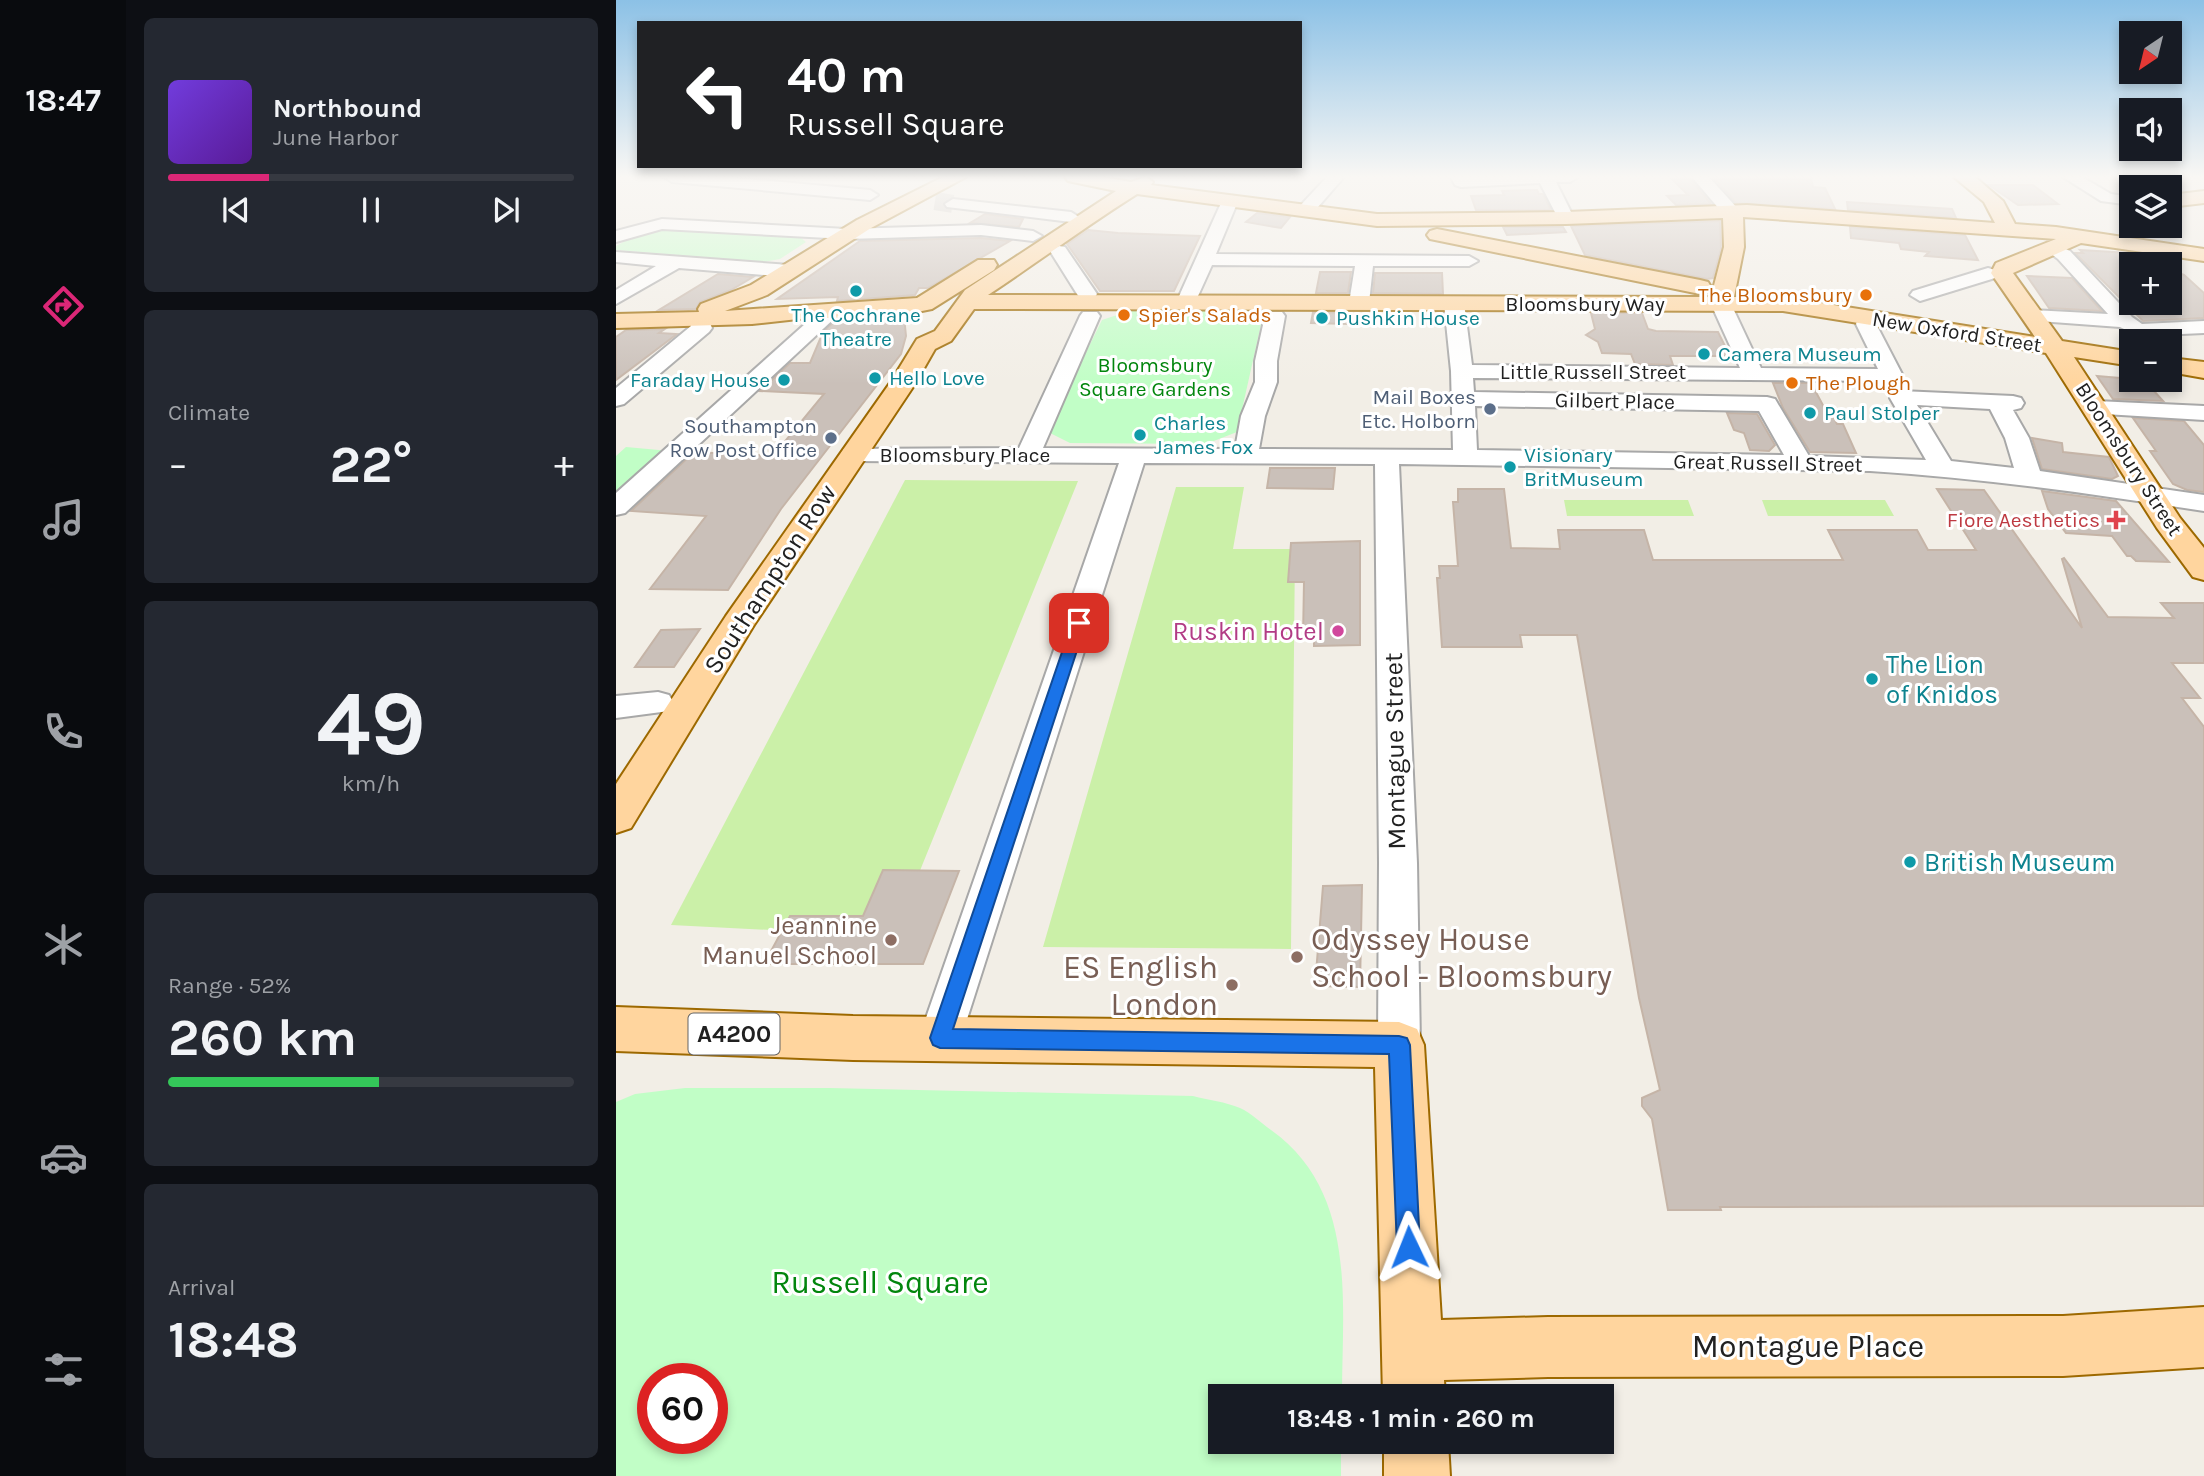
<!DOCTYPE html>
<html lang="en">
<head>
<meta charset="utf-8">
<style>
  :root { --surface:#171b24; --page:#242831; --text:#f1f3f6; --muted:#9ea1a6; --line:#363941; --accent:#db2777 }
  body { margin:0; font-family:Karla,sans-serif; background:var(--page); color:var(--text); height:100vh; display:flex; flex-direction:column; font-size:26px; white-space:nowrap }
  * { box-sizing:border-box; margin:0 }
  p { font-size:23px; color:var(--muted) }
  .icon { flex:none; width:38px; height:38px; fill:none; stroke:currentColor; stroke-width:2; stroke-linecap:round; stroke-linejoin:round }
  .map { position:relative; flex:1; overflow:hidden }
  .sheet { display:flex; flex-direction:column; gap:18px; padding:18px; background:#0d0f14; width:490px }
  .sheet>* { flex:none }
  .top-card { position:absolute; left:21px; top:21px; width:665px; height:147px; border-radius:0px; box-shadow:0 4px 10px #0003; background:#202124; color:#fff; overflow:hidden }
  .needle { width:46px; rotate:215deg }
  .fabs { position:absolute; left:1503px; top:21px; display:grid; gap:14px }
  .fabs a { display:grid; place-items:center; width:63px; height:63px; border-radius:0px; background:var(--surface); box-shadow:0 4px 10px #0003; font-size:35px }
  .speed { position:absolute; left:21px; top:1363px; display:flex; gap:14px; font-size:35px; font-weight:700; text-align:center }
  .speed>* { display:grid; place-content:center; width:91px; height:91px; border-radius:50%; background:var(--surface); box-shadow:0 4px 10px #0003; line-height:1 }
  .speed .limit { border:10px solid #d22; background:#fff; color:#111 }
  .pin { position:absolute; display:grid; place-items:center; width:60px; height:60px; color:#fff; margin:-30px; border-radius:14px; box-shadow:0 4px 10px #0006 }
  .me { position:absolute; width:77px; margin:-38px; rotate:358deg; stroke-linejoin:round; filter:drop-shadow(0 0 5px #0008) }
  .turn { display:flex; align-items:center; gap:24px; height:147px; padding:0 35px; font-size:32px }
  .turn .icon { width:91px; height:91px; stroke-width:2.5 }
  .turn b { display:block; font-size:49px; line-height:60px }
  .big { font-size:52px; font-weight:700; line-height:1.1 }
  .sheet .tile { flex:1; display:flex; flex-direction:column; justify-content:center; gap:10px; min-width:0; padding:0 24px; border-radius:10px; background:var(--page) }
  .sheet .dial { align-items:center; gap:0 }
  .dial b { font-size:91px; line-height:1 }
  .song { display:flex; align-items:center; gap:21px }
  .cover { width:84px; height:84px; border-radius:10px; background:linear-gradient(135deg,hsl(260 70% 55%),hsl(270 70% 35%)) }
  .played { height:7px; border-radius:4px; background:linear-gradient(90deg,var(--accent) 25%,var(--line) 25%) }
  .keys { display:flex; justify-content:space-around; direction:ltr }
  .heat { display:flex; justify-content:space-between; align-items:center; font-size:38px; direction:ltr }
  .charge { height:10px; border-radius:5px; background:linear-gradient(90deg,#34c759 52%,var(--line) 0) }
  .trip { position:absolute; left:592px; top:1384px; width:406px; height:70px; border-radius:0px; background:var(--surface); box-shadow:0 4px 10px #0003; font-weight:700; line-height:70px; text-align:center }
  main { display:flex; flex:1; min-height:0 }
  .dock { display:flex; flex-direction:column; width:126px; justify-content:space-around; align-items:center; background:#090b0e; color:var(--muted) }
  .dock .icon { width:49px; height:49px }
  .dock .on { color:var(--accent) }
  .dock b { font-size:32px; color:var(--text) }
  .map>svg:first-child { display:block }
  .grass { fill:#cbf0a8 }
  .park { fill:#c1fec6; fill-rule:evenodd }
  .building { fill:#cac0b9; stroke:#c5b4a7; stroke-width:2 }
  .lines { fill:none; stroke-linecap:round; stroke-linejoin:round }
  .minor-tunnel { stroke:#c8c5bf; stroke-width:18; stroke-dasharray:18 9; stroke-linecap:butt }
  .minor-casing { stroke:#a8a8a8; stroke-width:4 }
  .major-casing { stroke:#9d6900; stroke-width:4 }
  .minor { fill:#fff; fill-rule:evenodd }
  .major { fill:#ffd59e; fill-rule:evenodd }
  .route { fill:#1a73e8; stroke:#114b97; stroke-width:2 }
  .culture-dot { fill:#0f9aa8; stroke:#fff; stroke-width:2.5 }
  .food-dot { fill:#e8710a; stroke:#fff; stroke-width:2.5 }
  .service-dot { fill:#5c6f8a; stroke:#fff; stroke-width:2.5 }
  .health-dot { fill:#e0444e; stroke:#fff; stroke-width:2.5 }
  .hotel-dot { fill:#d1479c; stroke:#fff; stroke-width:2.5 }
  .education-dot { fill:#8d6e63; stroke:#fff; stroke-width:2.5 }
  .labels { text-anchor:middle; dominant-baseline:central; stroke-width:6; stroke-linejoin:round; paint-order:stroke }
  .far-food-label { font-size:21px; fill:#c56008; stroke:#fff; text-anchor:start }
  .far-street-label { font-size:21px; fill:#212121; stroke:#fff }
  .far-culture-label { font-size:21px; fill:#0d838f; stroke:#fff; text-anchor:start }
  .far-park-label { font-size:21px; fill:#02860d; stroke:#fff }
  .far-service-label { font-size:21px; fill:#4e5e75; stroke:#fff; text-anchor:end }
  .far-health-label { font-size:21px; fill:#be3a42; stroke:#fff; text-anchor:end }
  .shield { fill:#fff; stroke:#646464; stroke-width:2 }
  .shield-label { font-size:24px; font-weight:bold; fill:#212121 }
  .street-label { font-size:26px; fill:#212121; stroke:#fff }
  .hotel-label { font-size:26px; fill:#b23c85; stroke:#fff; text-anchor:end }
  .culture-label { font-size:26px; fill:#0d838f; stroke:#fff; text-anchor:start }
  .education-label { font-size:26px; fill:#785e54; stroke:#fff; text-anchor:end }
  .near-education-label { font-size:32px; fill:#785e54; stroke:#fff; text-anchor:start }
  .near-park-label { font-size:32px; fill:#02860d; stroke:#fff }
  .near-street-label { font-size:32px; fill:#212121; stroke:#fff }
</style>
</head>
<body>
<main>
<nav class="dock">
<b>18:47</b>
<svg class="icon on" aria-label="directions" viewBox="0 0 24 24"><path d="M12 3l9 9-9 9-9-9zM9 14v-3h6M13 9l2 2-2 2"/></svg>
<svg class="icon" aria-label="music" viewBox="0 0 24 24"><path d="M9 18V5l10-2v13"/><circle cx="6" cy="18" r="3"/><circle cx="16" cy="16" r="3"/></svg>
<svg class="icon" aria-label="phone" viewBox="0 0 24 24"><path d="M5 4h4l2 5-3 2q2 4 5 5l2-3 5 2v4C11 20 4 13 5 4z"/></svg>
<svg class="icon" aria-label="climate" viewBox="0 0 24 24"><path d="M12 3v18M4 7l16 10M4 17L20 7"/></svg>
<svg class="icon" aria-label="car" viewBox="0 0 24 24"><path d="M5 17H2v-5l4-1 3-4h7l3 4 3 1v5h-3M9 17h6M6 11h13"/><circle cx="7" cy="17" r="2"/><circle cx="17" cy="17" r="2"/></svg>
<svg class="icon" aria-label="filters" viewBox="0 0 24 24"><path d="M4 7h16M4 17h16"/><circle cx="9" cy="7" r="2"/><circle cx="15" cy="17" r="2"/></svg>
</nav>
<section class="sheet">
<div class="tile">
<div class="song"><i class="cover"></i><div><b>Northbound</b><p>June Harbor</p></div></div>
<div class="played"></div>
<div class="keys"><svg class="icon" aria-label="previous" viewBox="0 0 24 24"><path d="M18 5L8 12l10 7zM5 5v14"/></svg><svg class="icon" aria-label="pause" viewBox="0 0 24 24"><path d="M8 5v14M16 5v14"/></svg><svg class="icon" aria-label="next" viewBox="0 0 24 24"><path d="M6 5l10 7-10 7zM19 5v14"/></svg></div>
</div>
<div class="tile"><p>Climate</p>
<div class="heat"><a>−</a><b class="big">22°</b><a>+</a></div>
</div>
<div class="tile dial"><b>49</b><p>km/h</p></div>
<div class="tile"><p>Range · 52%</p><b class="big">260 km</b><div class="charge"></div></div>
<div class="tile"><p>Arrival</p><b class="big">18:48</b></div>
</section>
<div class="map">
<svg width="1588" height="1476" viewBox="0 0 1588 1476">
  <rect width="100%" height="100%" fill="#f2eee6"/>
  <g class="grass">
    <polygon points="289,480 462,481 288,910 255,935 55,925"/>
    <polygon points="560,487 628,487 617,549 679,549 675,949 427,947"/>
    <polygon points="948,500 1072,500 1078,516 951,516"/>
    <polygon points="1146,500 1269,500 1278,516 1152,516"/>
  </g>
  <g class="park">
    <polygon points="42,229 185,238 190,242 164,259 148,262 0,250 0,246 24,233"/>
    <polygon points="513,311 629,311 646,320 621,432 590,444 454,443 434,433 433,427 486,320"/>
    <polygon points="10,447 54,451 0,498 0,456"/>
    <path d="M69 1088H214L577 1096C592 1100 610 1102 624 1108 635 1113 645 1123 655 1130 742 1192 726 1303 726 1396H604V1442H725V1476H0V1102L19 1094ZM37 1379H96V1438H37Z"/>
  </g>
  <g class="building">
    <polygon points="1061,177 1073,177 1095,204 1060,205 1051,196 1072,195 1056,179 1062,179"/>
    <polygon points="1097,177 1195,177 1197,187 1209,188 1219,209 1120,203"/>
    <polygon points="1373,185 1417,185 1442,204 1402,205"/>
    <polygon points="921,190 923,194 927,194 935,210 860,210 855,196 888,195 886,191"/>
    <polygon points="1231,202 1336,209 1340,218 1232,210"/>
    <polygon points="641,213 674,217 665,228 630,222"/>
    <polygon points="369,214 407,219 403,227 354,223"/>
    <polygon points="1104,221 1105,249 1097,278 1091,279 969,255 955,226"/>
    <polygon points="887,227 947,227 950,232 891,235"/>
    <polygon points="1234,227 1349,235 1362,260 1309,256 1313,252 1285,249 1283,243 1235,238"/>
    <polygon points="472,230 502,233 584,236 558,291 484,291 451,244"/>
    <polygon points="365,238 394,241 312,288 303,288 299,295 221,301 222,297 161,299 244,241"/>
    <polygon points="1464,250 1514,253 1522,260 1536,264 1516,264 1516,303 1554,303 1554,270 1568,275 1588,293 1588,318 1527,321 1459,253 1467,253"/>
    <polygon points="704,272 735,272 732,293 700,293"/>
    <polygon points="759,273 826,273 827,294 757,293"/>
    <polygon points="102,274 137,277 115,290 84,302 80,309 43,310"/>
    <polygon points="1411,276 1456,278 1486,311 1433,308"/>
    <polygon points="697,312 734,313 733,324 695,323"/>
    <polygon points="975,313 1026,313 1032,329 1040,331 1102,332 1114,356 1054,356 1057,365 1019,364 1015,354 986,353 982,342 970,335 979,329"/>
    <polygon points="288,317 290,336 285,354 165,509 112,590 34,589 90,516 15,511 78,452 157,456 208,394 144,391 174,363 194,363 207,332 220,320"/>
    <polygon points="49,329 43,333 61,334 0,380 0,337 10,330"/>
    <polygon points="1481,376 1528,380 1547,401 1497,399"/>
    <polygon points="1157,383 1195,383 1209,409 1214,409 1221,424 1227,424 1240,453 1194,452 1167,408"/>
    <polygon points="1111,413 1141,414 1159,445 1153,451 1134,450 1128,433 1118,430"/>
    <polygon points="1517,418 1568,421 1588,445 1588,492 1571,490 1557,484 1534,451 1540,451"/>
    <polygon points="1416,438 1446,443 1447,452 1493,457 1502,476 1496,479 1426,469"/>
    <polygon points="654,468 719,468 717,489 651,488"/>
    <polygon points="842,489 888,489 895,548 944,549 942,530 1028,530 1037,560 1227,560 1212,530 1301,530 1312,550 1360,550 1321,489 1368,490 1466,628 1446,559 1448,558 1492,617 1558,618 1545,603 1588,603 1588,663 1556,663 1584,698 1566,698 1588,727 1588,1206 1104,1207 1105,1210 1052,1210 1036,1119 1026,1106 1026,1098 1044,1090 1023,998 961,635 904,635 906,647 826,647 821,578 824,578 823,566 842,566 837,502 842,502"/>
    <polygon points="1426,491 1500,501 1553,562 1520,561 1515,556 1511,556 1496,536 1450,533 1432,509"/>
    <polygon points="744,541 744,645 698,646 698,639 687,639 688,582 672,582 675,543"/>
    <polygon points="84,629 58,667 19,667 45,630"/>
    <polygon points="267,870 343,871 307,964 148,964 174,916 247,916"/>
    <polygon points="746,885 744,987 699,986 707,886"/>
  </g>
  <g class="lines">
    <polyline class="minor-tunnel" points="319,201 337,204"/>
    <defs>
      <g id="minor">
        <polygon points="48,177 109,177 254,190 262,195 254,200 56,182"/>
        <polygon points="711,177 728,177 695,215 683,215 681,211 683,207"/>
        <polygon points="835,177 962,177 954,182 940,182 958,218 950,223 944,222 924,183 845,187 839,185"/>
        <polygon points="1076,177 1093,177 1122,209 1124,213 1122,217 1110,217"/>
        <polygon points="1447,177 1466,177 1495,194 1516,197 1516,205 1485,201"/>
        <polygon points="1528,177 1545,177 1535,187 1518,187"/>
        <polygon points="614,196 622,201 600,254 853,256 862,261 853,266 757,266 753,303 743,309 733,303 739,266 596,265 577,307 563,307 560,303 606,201"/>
        <polygon points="337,199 455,212 463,217 455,222 331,207 329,204"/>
        <polygon points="46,219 231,229 365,225 417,231 426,236 417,241 365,235 231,239 46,229 0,242 0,231"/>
        <polygon points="1435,242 1454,251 1516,317 1526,324 1588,321 1588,333 1522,336 1504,327 1409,320 1406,316 1409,312 1416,310 1492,314 1442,259 1426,247"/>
        <polygon points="443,246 449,247 481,294 478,298 464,298 461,294 434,251"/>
        <polygon points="0,252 174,265 183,271 174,277 63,268 0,304 0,290 40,266 0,262"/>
        <polygon points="1372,268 1379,270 1381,274 1379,278 1304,301 1294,295 1297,291"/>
        <path d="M838 297 848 303 856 365 1124 368 1095 304 1105 298 1115 304 1145 368 1262 369 1240 324 1244 313H1258L1261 317 1260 324 1287 376 1284 381 857 378 858 392 1151 397 1159 399 1193 456 1310 460 1274 398 1277 393 1285 391 1397 396 1405 398 1408 403 1405 408 1397 410 1413 438 1424 471 1588 495V511C1477 494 1366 478 1254 471L783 464 801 863 804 1045 798 1059 783 1065 768 1059 762 1045 763 863 759 464 528 463 345 1038 339 1052 324 1057 309 1052 303 1038 503 463 237 461 228 459 225 454 228 449 403 448 464 316 467 312H481L484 316 427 448 619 449 625 416 639 382V361L649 316 652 312H666L669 316 661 361V382L649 416 643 449 837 450 835 371 828 303ZM1301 405 1374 409 1389 438 1398 468 1335 461ZM859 406 1143 411 1168 455 861 450Z"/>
        <polygon points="215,305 222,307 225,311 222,315 9,513 0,515 0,493 208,307"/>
        <polygon points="84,314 91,316 96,328 93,332 8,404 0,406 0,388 75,326 74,320 77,316"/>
        <polygon points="1480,401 1588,406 1588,420 1472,413 1469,408 1472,403"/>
        <polygon points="42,692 53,695 58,703 53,711 0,718 0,696"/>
      </g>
      <g id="major">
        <polygon points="327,177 350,177 255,228 151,295 109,311 301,298 362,260 378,260 381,265 378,270 316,309 286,315 182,319 136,324 0,328 0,314 83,312 82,309 85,304 135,285 241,220"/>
        <path d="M449 177H486L515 182 530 177 537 182 535 185 761 214 950 212 1131 205 1379 223 1368 202 1338 177H1359L1387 201 1399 224 1440 227 1588 249V261L1465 243 1397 273 1446 341 1516 352V366L1458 357 1564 518 1588 548V580L1577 577 1541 528 1430 353 1167 311 358 309 335 341 319 349 299 384 138 625 15 828 0 833V784L110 616 274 383 301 339 319 331 349 290 500 191 452 181ZM521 194 761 226 950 224 1107 218 1108 247 1095 297 372 295C422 262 470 226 521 194ZM1127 217 1440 239 1380 263 1375 273 1419 337 1167 297H1118L1128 247Z"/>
        <polygon points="1588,191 1588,203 1554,207 1554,195"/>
        <polygon points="821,229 1084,280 1092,282 1095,287 1092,292 1084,294 814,239 811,235 814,231"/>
        <polygon points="1554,358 1588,362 1588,378 1554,372"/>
        <polygon points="0,1007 237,1016 783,1022 801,1029 808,1045 825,1320 932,1317 1447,1316 1588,1307 1588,1367 1447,1376 932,1377 828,1380 829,1396 767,1396 759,1067 237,1060 0,1051"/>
        <polygon points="768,1442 832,1442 834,1476 768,1476"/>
      </g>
    </defs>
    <use href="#minor" class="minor-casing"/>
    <use href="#major" class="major-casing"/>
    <use href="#minor" class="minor"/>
    <use href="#major" class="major"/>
  </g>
  <linearGradient id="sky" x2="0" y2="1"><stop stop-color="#8cc1e6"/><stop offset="0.46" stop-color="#f9f7f4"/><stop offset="1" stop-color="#f9f7f4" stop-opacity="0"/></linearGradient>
  <rect width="1588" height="384" fill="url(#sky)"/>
  <polygon class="route" points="463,619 470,623 337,1029 783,1036 791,1038 794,1045 804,1247 801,1255 793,1259 784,1255 781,1247 773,1054 324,1048 317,1045 314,1038 456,623"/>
  <g class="culture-dot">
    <circle cx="240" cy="291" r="7"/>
    <circle cx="706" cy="318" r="7"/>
    <circle cx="1088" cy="354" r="7"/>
    <circle cx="259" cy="378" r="7"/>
    <circle cx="168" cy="380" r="7"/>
    <circle cx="1194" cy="413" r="7"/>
    <circle cx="524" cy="435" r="7"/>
    <circle cx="894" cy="467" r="7"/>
    <circle cx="1256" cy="679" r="7"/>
    <circle cx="1294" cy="862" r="7"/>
  </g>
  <g class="food-dot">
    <circle cx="1250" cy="295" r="7"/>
    <circle cx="508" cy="315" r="7"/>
    <circle cx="1176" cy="383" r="7"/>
  </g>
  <g class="service-dot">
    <circle cx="874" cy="409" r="7"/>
    <circle cx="215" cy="438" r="7"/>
  </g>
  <path class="health-dot" d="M1496.5 509.5h7v7h7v7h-7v7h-7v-7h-7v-7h7z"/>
  <circle class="hotel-dot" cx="722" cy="631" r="7"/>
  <g class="education-dot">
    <circle cx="275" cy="940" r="7"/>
    <circle cx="681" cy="957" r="7"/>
    <circle cx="616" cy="985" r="7"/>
  </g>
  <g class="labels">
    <g class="far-food-label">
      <text x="1236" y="295" text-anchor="end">The Bloomsbury</text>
      <text x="522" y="315">Spier's Salads</text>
      <text x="1190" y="383">The Plough</text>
    </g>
    <g class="far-street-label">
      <text x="969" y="304">Bloomsbury Way</text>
      <text transform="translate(1341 332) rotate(9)">New Oxford Street</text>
      <text x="977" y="372">Little Russell Street</text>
      <text transform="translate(999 401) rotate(1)">Gilbert Place</text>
      <text x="349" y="455">Bloomsbury Place</text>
      <text transform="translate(1513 459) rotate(57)">Bloomsbury Street</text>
      <text transform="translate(1152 463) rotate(1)">Great Russell Street</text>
    </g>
    <g class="far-culture-label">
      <text x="240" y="315" text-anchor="middle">The Cochrane<tspan x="240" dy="24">Theatre</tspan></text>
      <text x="720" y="318">Pushkin House</text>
      <text x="1102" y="354">Camera Museum</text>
      <text x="273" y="378">Hello Love</text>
      <text x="154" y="380" text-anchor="end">Faraday House</text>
      <text x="1208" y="413">Paul Stolper</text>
      <text x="538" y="423">Charles<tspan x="538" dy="24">James Fox</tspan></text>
      <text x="908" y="455">Visionary<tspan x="908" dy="24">BritMuseum</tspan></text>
    </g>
    <g class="far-park-label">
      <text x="539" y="365">Bloomsbury<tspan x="539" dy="24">Square Gardens</tspan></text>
    </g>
    <g class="far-service-label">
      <text x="860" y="397">Mail Boxes<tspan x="860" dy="24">Etc. Holborn</tspan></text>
      <text x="201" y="426">Southampton<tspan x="201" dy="24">Row Post Office</tspan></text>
    </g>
    <g class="far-health-label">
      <text x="1484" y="520">Fiore Aesthetics</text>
    </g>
    <rect class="shield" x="72.5" y="1013.5" width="91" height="41" rx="5"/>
    <g class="shield-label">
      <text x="118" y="1034">A4200</text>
    </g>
    <g class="street-label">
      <text transform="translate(154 579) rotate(-57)">Southampton Row</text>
      <text transform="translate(779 751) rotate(-91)">Montague Street</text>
    </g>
    <g class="hotel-label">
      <text x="708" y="631">Ruskin Hotel</text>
    </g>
    <g class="culture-label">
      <text x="1270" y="664">The Lion<tspan x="1270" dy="30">of Knidos</tspan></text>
      <text x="1308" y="862">British Museum</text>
    </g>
    <g class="education-label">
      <text x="261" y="925">Jeannine<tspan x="261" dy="30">Manuel School</tspan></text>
    </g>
    <g class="near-education-label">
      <text x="695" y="939">Odyssey House<tspan x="695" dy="37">School - Bloomsbury</tspan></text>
      <text x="602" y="967" text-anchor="end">ES English<tspan x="602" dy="37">London</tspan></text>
    </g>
    <g class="near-park-label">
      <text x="264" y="1282">Russell Square</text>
    </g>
    <g class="near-street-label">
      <text x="1192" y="1346">Montague Place</text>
    </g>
  </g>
</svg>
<div class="fabs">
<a><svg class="needle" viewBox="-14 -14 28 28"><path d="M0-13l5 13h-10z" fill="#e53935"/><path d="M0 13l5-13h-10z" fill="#9ea1a6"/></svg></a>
<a><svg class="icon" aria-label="sound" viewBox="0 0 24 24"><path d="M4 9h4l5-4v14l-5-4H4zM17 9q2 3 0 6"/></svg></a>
<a><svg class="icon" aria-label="layers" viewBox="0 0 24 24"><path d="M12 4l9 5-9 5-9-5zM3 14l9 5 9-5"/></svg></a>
<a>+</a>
<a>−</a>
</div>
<div class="speed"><div class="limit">60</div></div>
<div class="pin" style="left:463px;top:623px;background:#d93025"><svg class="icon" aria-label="arrive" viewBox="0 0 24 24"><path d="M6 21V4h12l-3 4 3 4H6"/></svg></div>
<svg class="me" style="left:793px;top:1247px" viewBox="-20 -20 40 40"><path d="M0-17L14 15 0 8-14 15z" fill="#1a73e8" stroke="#fff" stroke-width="4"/></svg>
<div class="trip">18:48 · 1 min · 260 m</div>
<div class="top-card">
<div class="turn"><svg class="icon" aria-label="left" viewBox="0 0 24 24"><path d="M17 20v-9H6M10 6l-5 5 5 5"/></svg><div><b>40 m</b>Russell Square</div></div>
</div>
</div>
</main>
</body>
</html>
